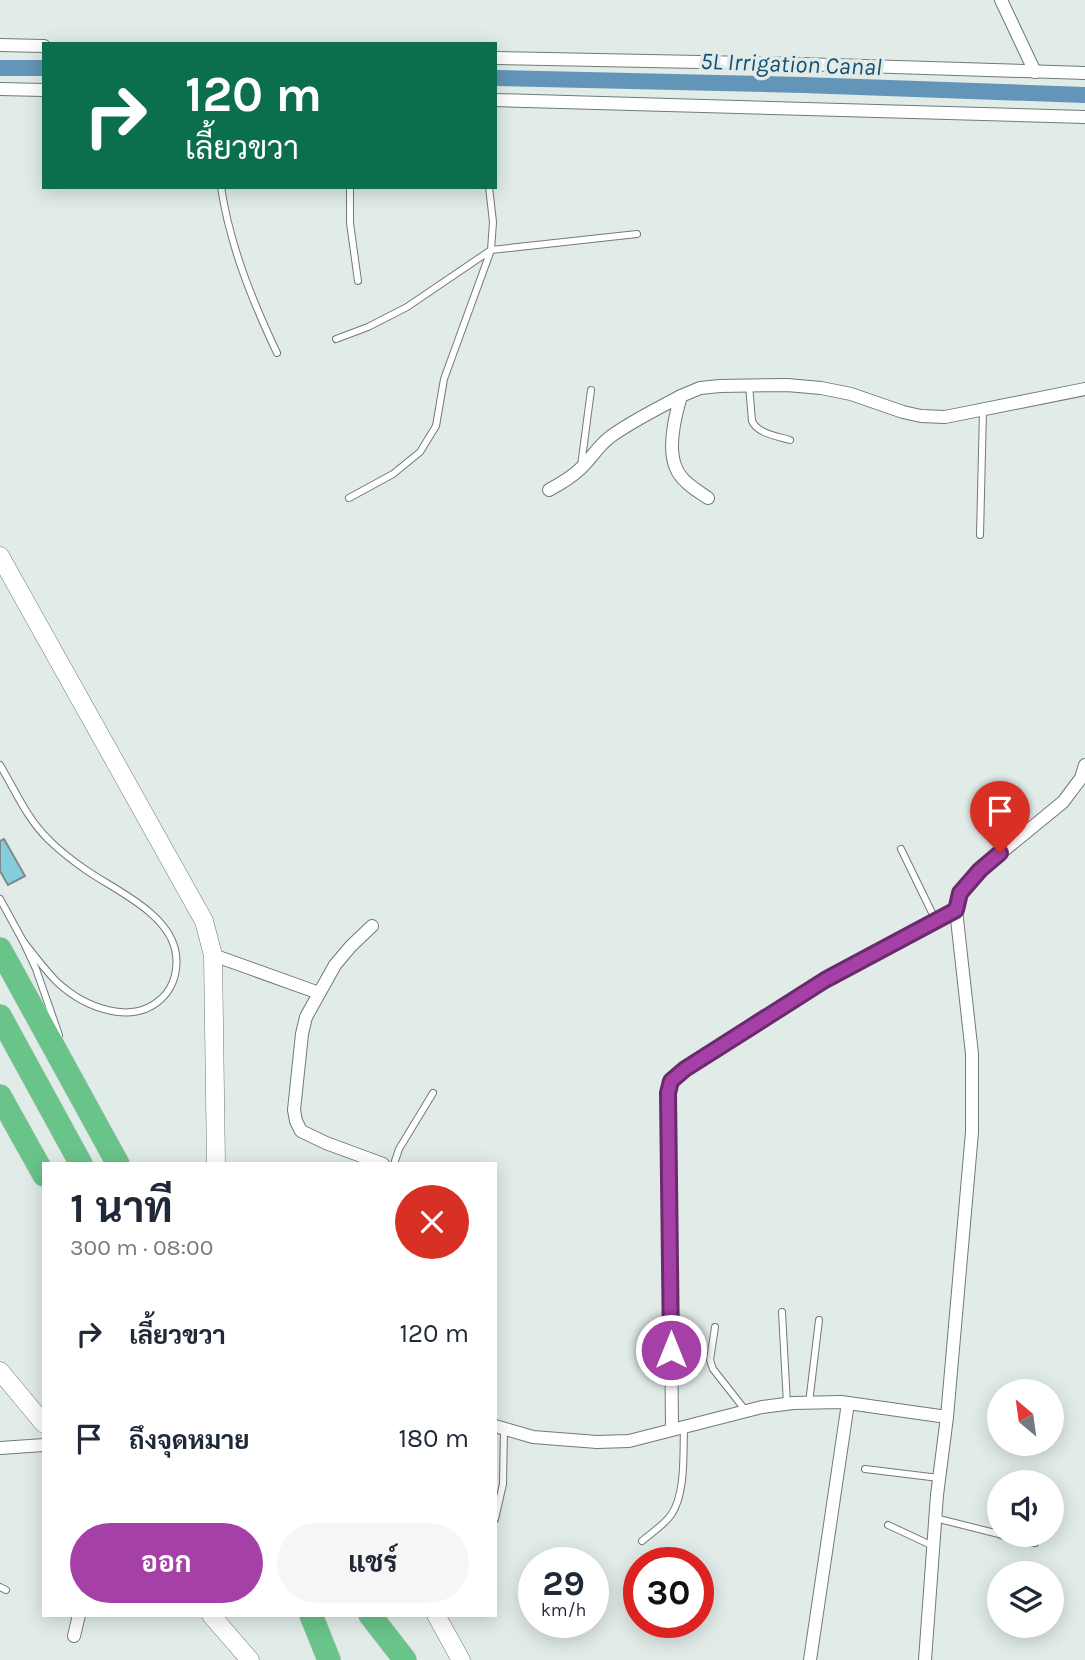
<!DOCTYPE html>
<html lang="th">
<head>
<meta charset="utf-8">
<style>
  :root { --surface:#fff; --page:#f6f6f7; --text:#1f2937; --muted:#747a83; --accent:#a541a6 }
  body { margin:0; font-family:Karla,Sarabun,sans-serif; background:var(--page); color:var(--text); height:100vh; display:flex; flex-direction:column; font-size:26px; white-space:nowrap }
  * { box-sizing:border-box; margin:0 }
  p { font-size:23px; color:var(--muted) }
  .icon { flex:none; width:38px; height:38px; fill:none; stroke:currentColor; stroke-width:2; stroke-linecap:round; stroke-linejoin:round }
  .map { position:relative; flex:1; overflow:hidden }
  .side { position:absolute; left:42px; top:1162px; width:455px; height:455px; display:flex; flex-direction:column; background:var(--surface); border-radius:0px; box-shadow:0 4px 18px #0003 }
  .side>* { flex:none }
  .guide { position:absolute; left:42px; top:42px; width:455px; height:147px; border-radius:0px; box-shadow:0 4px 18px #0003; background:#0b6e4f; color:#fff; overflow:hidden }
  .needle { width:46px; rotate:331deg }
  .controls { position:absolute; left:987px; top:1379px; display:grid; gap:14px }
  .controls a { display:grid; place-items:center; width:77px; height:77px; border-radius:50%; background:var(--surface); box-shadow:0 4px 18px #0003; font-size:35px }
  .speed { position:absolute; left:518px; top:1547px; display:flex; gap:14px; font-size:35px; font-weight:700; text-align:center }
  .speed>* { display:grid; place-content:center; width:91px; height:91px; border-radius:50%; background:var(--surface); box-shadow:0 4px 18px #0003; line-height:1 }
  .speed small { font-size:18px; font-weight:400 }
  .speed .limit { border:10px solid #d22; background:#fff; color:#111 }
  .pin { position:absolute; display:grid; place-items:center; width:60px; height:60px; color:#fff; margin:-72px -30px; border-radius:50% 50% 50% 0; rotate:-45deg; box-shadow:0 0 7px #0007 }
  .pin .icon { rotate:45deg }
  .me { position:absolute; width:77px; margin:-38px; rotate:0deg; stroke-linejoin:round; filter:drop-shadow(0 0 5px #0008) }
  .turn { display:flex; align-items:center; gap:24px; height:147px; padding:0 28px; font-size:32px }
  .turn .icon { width:91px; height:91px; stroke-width:2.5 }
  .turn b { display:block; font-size:49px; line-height:60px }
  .round { display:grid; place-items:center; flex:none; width:74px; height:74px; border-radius:37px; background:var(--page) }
  .head { display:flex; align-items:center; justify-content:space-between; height:119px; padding:0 28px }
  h1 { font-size:42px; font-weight:700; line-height:52px }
  .cta { display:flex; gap:14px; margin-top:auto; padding:14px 28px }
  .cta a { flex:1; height:80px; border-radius:42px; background:var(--accent); color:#fff; font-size:28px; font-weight:700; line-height:80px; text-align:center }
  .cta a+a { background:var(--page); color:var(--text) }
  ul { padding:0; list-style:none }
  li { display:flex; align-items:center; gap:21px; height:105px; padding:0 28px }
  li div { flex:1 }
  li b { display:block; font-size:26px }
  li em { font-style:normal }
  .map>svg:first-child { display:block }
</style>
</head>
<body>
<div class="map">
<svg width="1085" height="1660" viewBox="0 0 1085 1660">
  <rect width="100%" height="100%" fill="#e1ece9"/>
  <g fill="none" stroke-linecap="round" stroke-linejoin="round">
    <g stroke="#6395b8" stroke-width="16">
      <path d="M 0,68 L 44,68"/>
      <path d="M 495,78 L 803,85 L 1085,95"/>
    </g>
  </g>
  <path fill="#84cedc" stroke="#7f898b" stroke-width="2" d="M 4,839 L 25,876 L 8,885 L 0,871 L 0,841 Z"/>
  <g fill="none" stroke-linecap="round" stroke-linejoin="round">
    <g stroke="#707a78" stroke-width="8">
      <g id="lane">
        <path d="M 221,187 C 230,246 252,300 277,353"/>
        <path d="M 350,187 L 350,223 L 358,281"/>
        <path d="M 336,339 L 368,327 L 407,307 L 491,250 L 637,234"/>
        <path d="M 749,385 L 752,421 C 758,434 777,436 790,440"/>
        <path d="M 581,466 L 591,390"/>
        <path d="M 349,498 L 393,474 L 420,452 L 436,426 L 444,379 L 491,250 L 493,222 L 489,187"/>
        <path d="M 980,535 L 983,410"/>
        <path d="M 0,765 C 15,790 27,819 49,840 C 60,851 73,861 86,870 C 115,890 166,912 175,949 C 179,966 175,986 162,998 C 132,1027 84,1007 57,982 C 45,970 34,955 23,941"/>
        <path d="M 901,849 L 936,921"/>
        <path d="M 0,899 L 23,941 L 36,969 L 59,1035"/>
        <path d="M 394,1164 L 399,1149 L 433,1093"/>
        <path d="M 782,1312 L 787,1404"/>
        <path d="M 715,1327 L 710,1360 L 713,1369 L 746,1411"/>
        <path d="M 809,1403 L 819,1320"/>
        <path d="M 865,1469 L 939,1478"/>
        <path d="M 935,1518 L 999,1534"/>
        <path d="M 495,1519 L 503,1484 L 504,1429"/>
        <path d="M 888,1525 L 933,1546"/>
        <path d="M 1001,1535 L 1035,1543"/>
        <path d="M 642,1541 C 651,1533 664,1525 671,1515 C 686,1494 683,1452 684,1427"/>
        <path d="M 0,1587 L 6,1590"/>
      </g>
    </g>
    <g stroke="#707a78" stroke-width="14">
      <g id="street">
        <path d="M 1001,0 L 1035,72"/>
        <path d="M 0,45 L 44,46"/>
        <path d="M 495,58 L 801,64 L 1085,73"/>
        <path d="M 0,89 L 44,90"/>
        <path d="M 495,100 L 1085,117"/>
        <path d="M 549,490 C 560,484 571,478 580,469 C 591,459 598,446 610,437 C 632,421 657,409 681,396"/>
        <path d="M 708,498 C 696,490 681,481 676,468 C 667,448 675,416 681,396 L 700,388 L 720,386 L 787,385 L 821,388 L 851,394 L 903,412 L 921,416 L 945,417 L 1085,389"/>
        <path d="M 372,926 L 351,946 L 335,965 L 306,1017 L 302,1034 L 294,1110 L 296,1121 L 301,1131 L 326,1143 L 383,1164"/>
        <path d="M 213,955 L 319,993"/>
        <path d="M 495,1426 L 533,1437 L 597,1442 L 629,1441 L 762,1407 L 793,1403 L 841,1402 L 947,1417"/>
        <path d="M 672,1429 L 669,1093 L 671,1081 L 685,1069 L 825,980 L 956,910"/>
        <path d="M 0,1448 L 44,1445"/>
        <path d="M 74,1636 L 79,1615"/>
        <path d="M 810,1660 L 848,1403"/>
        <path d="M 925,1660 L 937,1495 L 947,1417 L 972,1132 L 972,1054 L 956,910 L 960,893 L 980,870 L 1063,802 L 1081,778 L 1085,765"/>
      </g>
    </g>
    <g stroke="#707a78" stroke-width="19">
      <g id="secondary">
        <path d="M 0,556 L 204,921 L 213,955 L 216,1164"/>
        <path d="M 0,1371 L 44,1424"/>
        <path d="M 211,1615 L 250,1660"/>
        <path d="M 436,1615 L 461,1660"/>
      </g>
    </g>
    <g stroke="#c5c6c6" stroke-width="24">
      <g id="highway">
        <path d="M 0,949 L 118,1164"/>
        <path d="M 0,1016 L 81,1164"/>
        <path d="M 0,1096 L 44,1175"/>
        <path d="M 311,1615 L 329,1660"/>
        <path d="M 370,1615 L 405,1660"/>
      </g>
    </g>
    <use href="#lane" stroke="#fff" stroke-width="6"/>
    <use href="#street" stroke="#fff" stroke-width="12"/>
    <use href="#secondary" stroke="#fff" stroke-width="18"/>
    <use href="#highway" stroke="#69c489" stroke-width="23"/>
  </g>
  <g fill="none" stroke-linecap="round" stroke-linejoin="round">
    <g stroke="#6b2a6c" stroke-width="18">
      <path id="route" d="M 671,1350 L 668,1093 L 671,1081 L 685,1069 L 825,980 L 956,910 L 960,893 L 980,870 L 1000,853"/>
    </g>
    <use href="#route" stroke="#a541a6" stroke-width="12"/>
  </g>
  <g text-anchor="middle" stroke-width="7" stroke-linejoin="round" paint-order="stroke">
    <g font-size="24" font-style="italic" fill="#145074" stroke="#e1ece9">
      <text transform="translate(791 64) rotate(2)" y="8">5L Irrigation Canal</text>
    </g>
  </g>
</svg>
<div class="controls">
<a><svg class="needle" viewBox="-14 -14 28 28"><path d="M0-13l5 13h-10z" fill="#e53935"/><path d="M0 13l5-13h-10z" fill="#747a83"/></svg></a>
<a><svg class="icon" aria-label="sound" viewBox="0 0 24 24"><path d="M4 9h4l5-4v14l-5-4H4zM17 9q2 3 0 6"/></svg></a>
<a><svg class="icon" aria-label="layers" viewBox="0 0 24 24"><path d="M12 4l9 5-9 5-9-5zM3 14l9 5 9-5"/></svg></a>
</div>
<div class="speed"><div>29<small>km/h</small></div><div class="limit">30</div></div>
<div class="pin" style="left:1000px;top:853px;background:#d93025"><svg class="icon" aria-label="arrive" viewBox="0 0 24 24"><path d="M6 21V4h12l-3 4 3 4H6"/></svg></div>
<svg class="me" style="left:671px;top:1350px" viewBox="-20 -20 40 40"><circle r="17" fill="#a541a6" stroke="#fff" stroke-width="3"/><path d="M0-11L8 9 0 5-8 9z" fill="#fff"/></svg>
<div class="guide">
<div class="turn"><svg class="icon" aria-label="right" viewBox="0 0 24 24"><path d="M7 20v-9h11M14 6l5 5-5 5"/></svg><div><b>120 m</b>เลี้ยวขวา</div></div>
</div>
<section class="side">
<div class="head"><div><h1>1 นาที</h1><p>300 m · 08:00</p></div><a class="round" style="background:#d93025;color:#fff"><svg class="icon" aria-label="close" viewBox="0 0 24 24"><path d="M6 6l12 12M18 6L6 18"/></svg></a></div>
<ul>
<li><svg class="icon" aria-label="right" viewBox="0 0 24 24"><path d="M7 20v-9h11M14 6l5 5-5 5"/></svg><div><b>เลี้ยวขวา</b></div><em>120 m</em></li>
<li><svg class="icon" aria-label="arrive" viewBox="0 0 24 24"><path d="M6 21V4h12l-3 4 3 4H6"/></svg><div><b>ถึงจุดหมาย</b></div><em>180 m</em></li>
</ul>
<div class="cta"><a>ออก</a><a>แชร์</a></div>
</section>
</div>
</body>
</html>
